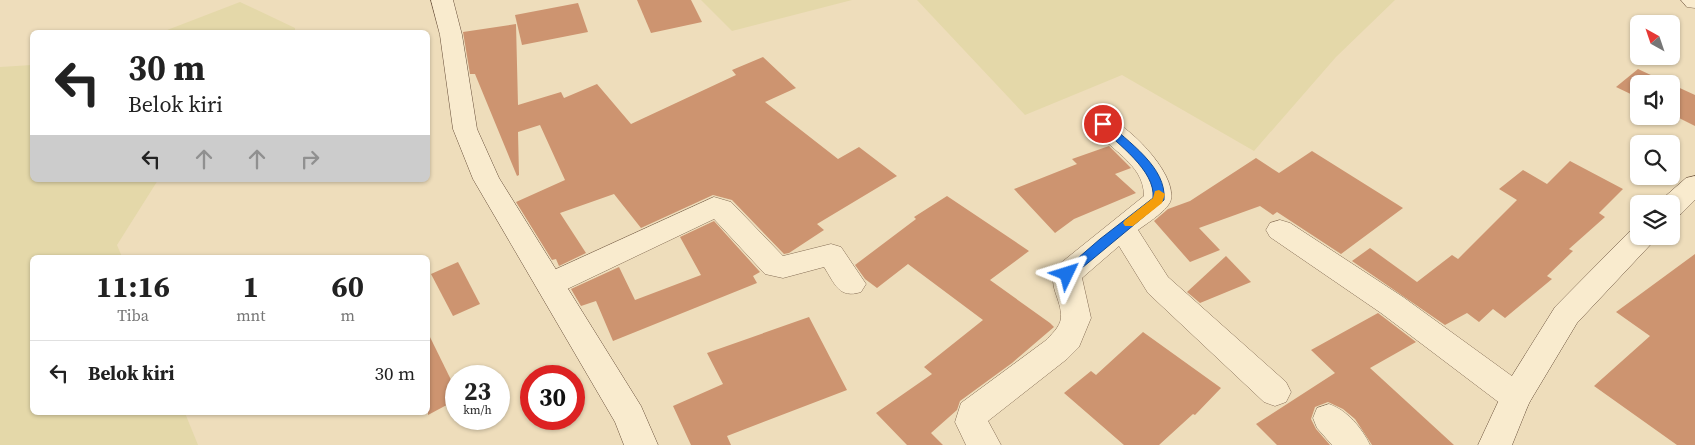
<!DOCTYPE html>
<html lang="id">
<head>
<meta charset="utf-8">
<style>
  :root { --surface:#fff; --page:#f6f6f6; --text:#222; --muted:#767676; --line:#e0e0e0 }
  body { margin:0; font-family:"Source Serif 4",serif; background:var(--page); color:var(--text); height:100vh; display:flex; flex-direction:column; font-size:19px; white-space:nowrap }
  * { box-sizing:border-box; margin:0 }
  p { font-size:16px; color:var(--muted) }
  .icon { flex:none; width:28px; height:28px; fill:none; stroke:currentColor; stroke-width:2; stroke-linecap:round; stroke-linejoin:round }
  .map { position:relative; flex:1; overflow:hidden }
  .drawer { position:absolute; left:30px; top:255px; width:400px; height:160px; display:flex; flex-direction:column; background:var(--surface); border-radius:8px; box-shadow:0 1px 4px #0004 }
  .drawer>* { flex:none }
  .hud { position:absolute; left:30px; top:30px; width:400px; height:152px; border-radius:8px; box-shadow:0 1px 4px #0004; background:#fff; color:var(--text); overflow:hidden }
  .needle { width:32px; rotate:320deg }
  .fabs { position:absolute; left:1630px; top:15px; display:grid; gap:10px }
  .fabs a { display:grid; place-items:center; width:50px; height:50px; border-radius:8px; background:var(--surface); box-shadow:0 1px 4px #0004; font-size:25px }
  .speed { position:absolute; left:445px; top:365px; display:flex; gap:10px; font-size:25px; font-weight:700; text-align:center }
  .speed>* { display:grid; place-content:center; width:65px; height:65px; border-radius:50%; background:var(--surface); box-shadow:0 1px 4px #0004; line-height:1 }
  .speed small { font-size:12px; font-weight:400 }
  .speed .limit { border:8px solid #d22; background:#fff; color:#111 }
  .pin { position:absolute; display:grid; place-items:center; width:42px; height:42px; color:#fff; margin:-21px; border:2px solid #fff; border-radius:50%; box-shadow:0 1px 5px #0007 }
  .me { position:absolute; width:55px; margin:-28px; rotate:49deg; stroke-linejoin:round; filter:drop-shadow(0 0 4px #0008) }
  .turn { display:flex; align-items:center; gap:18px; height:105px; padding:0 15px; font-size:22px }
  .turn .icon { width:65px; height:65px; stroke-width:2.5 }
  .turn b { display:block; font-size:35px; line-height:42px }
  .lanes { display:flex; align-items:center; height:48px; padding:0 15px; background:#0003; justify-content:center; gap:25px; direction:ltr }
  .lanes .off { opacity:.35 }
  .eta { display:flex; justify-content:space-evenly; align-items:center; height:85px; text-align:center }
  .eta b { font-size:30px; font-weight:700; line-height:35px }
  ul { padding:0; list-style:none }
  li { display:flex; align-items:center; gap:15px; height:65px; padding:0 15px; border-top:1px solid var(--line) }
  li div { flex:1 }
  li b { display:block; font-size:19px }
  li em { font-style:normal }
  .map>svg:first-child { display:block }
</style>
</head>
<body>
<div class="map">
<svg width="1695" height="445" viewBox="0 0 1695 445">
  <rect width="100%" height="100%" fill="#edb"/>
  <g fill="#e4d8a9">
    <path d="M 701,0 L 852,0 L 732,31 Z"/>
    <path d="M 917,0 L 1395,0 L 1336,57 L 1254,151 L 1122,75 L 1025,115 Z"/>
    <path d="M 240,2 L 295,28 L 295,32 L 162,32 Z"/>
    <path d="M 32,65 L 32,180 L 158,180 L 117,245 L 122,257 L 32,258 L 32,412 L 185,413 L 198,445 L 0,445 L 0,67 Z"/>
  </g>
  <g fill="#cd9470">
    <path d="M 637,0 L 691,0 L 702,22 L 651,33 Z"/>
    <path d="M 578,3 L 588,32 L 522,45 L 515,15 Z"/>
    <path d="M 516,24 L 518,105 L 561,92 L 564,98 L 597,84 L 631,124 L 736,75 L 732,70 L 763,57 L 796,88 L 765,102 L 838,159 L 859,147 L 897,176 L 817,224 L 824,230 L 789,253 L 784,254 L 732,200 L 713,195 L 641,228 L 614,194 L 560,213 L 586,253 L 559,266 L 556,259 L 552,260 L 516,202 L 565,180 L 540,125 L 518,132 L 519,175 L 517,176 L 475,74 L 470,74 L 463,32 Z"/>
    <path d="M 1638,69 L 1670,84 L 1639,84 L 1639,98 L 1616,87 Z"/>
    <path d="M 1671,84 L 1695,95 L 1695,126 L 1671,114 Z"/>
    <path d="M 1109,146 L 1131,168 L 1115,174 L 1136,193 L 1074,219 L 1055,233 L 1014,189 L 1077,164 L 1072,159 Z"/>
    <path d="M 1312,151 L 1403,208 L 1341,254 L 1277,212 L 1273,215 L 1260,206 L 1199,228 L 1220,250 L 1190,262 L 1154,221 L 1168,209 L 1190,201 L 1256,158 L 1279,173 Z"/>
    <path d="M 1570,161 L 1623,189 L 1599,213 L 1605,217 L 1569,249 L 1573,251 L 1547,276 L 1552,279 L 1505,318 L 1493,309 L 1479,322 L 1467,313 L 1445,325 L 1352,261 L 1370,248 L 1417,282 L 1452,255 L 1458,259 L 1517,200 L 1499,189 L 1523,170 L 1547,184 Z"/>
    <path d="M 947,196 L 1029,251 L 990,280 L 1050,323 L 1054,327 L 1012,363 L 960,401 L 957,410 L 931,433 L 943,445 L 907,445 L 876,413 L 932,374 L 924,367 L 983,320 L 908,264 L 877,288 L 865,279 L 855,265 L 916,219 L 914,217 Z"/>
    <path d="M 714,221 L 760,272 L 753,276 L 757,283 L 613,341 L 596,301 L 581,306 L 571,289 L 619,267 L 635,300 L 701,275 L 680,237 Z"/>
    <path d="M 1695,254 L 1695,445 L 1677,445 L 1594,386 L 1650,336 L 1616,312 Z"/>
    <path d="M 1226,256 L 1251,282 L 1200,303 L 1187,292 Z"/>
    <path d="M 458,262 L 480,304 L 453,316 L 431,274 Z"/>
    <path d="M 1378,313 L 1416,342 L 1370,368 L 1454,445 L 1372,445 L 1355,419 L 1343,409 L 1328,402 L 1315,407 L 1311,419 L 1316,429 L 1330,445 L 1277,445 L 1256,424 L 1335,373 L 1311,350 Z"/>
    <path d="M 809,317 L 847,390 L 727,436 L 731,445 L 691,445 L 673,406 L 723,384 L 707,353 Z"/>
    <path d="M 1143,332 L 1221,388 L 1195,415 L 1193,414 L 1159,445 L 1124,445 L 1064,393 L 1091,371 L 1096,375 Z"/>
    <path d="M 428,333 L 456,390 L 456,400 L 428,415 Z"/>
  </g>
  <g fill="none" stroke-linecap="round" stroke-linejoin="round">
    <g stroke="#856d55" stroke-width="1">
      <g id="street">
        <path d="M 1681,0 L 1695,0 L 1695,8 L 1687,7 Z"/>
        <path d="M 1103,116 C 1126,122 1176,172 1171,199 C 1170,209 1146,224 1138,230 L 1168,277 L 1286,382 L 1291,392 L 1286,402 L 1275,406 L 1264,402 L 1148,293 L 1119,246 L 1082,278 L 1091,318 L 1079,347 L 1067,359 L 988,421 L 1001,445 L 966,445 L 955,422 L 961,403 L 1045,341 C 1051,335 1060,327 1061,318 C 1062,298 1046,286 1057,266 L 1144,196 C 1144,162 1107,150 1091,124 L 1094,118 Z"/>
        <path d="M 714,197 L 731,202 L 783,256 L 831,244 L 841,247 L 866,284 L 861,292 C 839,299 835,284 824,267 L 783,278 L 765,274 L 714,219 L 561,292 L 551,295 L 541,292 L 536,284 L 541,276 Z"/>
        <path d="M 1280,220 L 1290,223 L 1403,297 L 1527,387 L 1532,397 L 1527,407 L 1516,411 L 1505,407 L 1381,313 L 1270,237 L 1266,230 L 1270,223 Z"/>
        <path d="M 1329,404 C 1347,410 1362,428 1370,445 L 1332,445 L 1317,428 L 1313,418 L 1317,408 Z"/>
      </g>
    </g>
    <g stroke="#674e39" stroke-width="1">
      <g id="secondary">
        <path d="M 431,0 L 453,0 L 462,35 L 477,129 L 499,178 L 641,406 L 658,445 L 624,445 L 615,422 L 473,179 L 453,129 L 440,35 Z"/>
        <path d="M 1695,176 L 1695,200 L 1681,214 L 1671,217 L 1671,204 L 1659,204 L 1661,200 L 1686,178 Z"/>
        <path d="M 1639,227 L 1639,236 L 1656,236 L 1652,243 L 1577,323 L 1529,403 L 1512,445 L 1478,445 L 1505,387 L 1555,307 L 1632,229 Z"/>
      </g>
    </g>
    <use href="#street" fill="#f9ebce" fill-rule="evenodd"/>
    <use href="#secondary" fill="#f9ebce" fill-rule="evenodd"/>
  </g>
  <path fill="#1a73e8" stroke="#114b97" d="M 1103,120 L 1106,121 C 1128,142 1167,167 1164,200 L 1071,277 L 1063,277 L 1061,274 L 1063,271 L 1100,239 L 1153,198 C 1156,171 1117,143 1099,126 L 1098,124 Z"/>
  <path fill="#f59e0b" d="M 1159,190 L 1165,194 L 1162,203 L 1133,226 L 1125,226 L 1123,223 L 1125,220 L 1153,198 L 1155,191 Z"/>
</svg>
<div class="fabs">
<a><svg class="needle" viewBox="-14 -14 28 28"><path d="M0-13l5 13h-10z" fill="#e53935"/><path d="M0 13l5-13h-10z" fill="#767676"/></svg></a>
<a><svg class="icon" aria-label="sound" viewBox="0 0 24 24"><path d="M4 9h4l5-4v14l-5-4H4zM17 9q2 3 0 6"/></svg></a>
<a><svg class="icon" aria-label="search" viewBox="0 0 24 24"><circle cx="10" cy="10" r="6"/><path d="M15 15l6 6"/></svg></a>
<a><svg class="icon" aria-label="layers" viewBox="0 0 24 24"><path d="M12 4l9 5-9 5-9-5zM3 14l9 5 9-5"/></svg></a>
</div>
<div class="speed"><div>23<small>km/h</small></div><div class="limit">30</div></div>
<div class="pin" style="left:1103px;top:124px;background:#d93025"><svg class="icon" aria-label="arrive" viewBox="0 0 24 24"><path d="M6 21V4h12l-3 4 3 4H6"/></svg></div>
<svg class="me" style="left:1067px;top:274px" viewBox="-20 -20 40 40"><path d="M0-17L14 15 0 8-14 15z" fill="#1a73e8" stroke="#fff" stroke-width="4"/></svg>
<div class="hud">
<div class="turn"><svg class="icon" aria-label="left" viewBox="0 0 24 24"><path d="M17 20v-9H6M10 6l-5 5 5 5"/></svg><div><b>30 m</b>Belok kiri</div></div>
<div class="lanes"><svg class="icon" aria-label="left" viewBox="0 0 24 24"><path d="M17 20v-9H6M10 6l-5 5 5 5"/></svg><svg class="icon off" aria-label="ahead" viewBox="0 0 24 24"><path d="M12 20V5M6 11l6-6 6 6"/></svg><svg class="icon off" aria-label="ahead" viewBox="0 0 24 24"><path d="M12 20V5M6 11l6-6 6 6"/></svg><svg class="icon off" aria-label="right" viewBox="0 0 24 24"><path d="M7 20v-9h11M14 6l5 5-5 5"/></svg></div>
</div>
<section class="drawer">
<div class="eta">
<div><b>11:16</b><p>Tiba</p></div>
<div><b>1</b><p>mnt</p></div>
<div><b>60</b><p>m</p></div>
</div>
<ul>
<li><svg class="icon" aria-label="left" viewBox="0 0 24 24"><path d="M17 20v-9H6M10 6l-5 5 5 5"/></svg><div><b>Belok kiri</b></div><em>30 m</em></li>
</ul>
</section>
</div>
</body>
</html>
